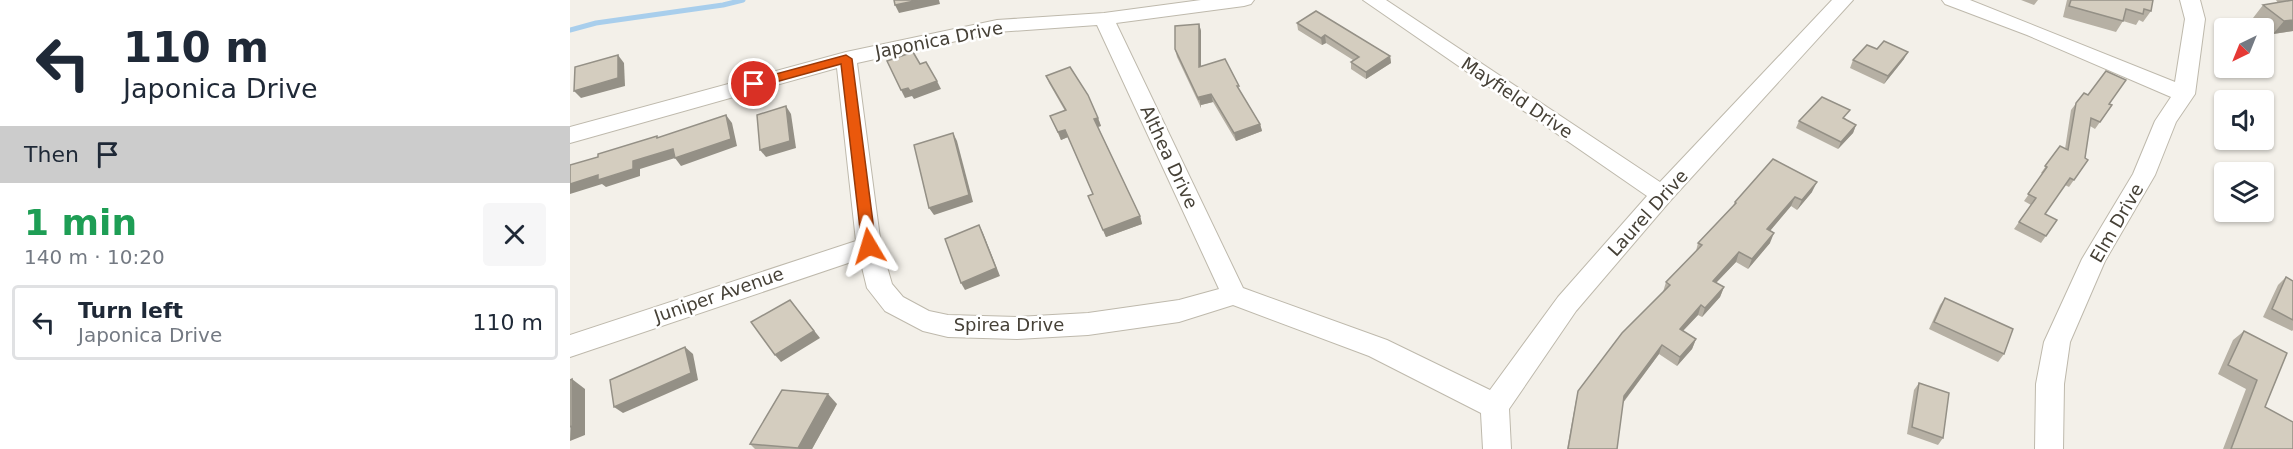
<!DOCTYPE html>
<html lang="en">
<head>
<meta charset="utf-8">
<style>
  :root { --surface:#fff; --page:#f6f6f7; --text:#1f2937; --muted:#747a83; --line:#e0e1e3 }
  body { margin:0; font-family:"DejaVu Sans",sans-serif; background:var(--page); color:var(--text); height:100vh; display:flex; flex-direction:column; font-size:22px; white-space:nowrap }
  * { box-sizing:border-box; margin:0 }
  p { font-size:20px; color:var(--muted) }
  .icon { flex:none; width:33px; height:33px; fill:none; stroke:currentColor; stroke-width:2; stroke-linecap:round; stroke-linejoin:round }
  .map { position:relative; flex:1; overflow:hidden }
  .details { display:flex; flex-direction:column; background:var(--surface); width:570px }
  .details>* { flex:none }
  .guide { background:#fff; color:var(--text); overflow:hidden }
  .needle { width:39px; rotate:223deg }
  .buttons { position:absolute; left:1644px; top:18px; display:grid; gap:12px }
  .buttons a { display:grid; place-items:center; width:60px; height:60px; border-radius:6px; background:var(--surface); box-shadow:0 2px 4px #0004; font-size:30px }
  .pin { position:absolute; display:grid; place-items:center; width:51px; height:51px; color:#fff; margin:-26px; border:3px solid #fff; border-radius:50%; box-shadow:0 2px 6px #0007 }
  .me { position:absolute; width:66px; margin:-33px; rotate:353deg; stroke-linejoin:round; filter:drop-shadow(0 0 4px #0008) }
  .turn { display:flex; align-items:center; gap:21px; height:126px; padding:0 24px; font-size:27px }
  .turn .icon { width:78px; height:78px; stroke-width:2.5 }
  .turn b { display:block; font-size:42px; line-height:51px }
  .then { display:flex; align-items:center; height:57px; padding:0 24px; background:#0003; gap:12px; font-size:22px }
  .round { display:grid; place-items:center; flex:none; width:63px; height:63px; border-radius:6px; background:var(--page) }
  .head { display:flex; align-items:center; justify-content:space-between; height:102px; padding:0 24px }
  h1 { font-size:36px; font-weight:700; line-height:45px; color:#1e9e55 }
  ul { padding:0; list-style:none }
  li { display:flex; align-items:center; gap:18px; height:75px; margin:0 12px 9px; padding:0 12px; border:3px solid var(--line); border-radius:6px }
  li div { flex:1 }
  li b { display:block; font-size:22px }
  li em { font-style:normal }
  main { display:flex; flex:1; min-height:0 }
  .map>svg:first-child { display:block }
</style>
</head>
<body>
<main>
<section class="details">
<div class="guide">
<div class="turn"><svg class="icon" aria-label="left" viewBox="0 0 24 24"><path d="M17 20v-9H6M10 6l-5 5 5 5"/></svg><div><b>110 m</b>Japonica Drive</div></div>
<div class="then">Then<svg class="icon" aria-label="arrive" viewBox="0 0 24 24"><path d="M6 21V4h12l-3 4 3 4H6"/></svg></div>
</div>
<div class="head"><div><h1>1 min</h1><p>140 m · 10:20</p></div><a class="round"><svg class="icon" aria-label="close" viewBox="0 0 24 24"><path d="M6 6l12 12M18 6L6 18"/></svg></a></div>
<ul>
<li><svg class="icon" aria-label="left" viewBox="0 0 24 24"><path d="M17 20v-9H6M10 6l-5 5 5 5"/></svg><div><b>Turn left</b><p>Japonica Drive</p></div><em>110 m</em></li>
</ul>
</section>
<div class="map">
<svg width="1723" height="449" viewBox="0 0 1723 449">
  <rect width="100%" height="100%" fill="#f3f0e9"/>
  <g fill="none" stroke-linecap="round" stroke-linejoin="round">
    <path stroke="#a8ceec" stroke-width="5" d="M 0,30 L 26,23 L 153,5 L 173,0"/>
    <g stroke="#beb9ac" stroke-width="2">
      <g id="minor">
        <path d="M 631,0 L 684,0 L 681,4 L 674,6 L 546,23 L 673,288 L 817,340 L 920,390 L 988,297 L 1077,196 L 793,0 L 816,0 L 1090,182 L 1262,0 L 1283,0 L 1100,201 L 1006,311 L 939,409 L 941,449 L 913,449 L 911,413 L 799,356 L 663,305 L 609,322 L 518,335 L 447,339 L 378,337 L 353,331 L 315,311 L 297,288 L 290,259 L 0,357 L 0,335 L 286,241 L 267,68 L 0,143 L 0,127 L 276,52 L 427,20 L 534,13 ZM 527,25 L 649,289 L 609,300 L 518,313 L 447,317 L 378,315 L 359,311 L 333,297 L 322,284 L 311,246 L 287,63 L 427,32 Z"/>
        <path d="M 1372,0 L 1400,0 L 1605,82 L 1615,19 L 1610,0 L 1630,0 L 1635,19 L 1625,94 L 1606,122 L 1585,175 L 1535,261 L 1500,342 L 1494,384 L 1493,449 L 1465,449 L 1466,384 L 1474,342 L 1512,259 L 1563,174 L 1585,121 L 1601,97 L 1457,35 L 1375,4 Z"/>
      </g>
    </g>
    <use href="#minor" fill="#fff" fill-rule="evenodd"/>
  </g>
  <g fill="#b6b0a4">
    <path d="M 1451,0 L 1468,0 L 1464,5 Z"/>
    <path d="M 1497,0 L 1583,0 L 1581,11 L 1573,22 L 1569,20 L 1566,25 L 1553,21 L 1546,32 L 1493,17 Z"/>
    <path d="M 1706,0 L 1723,0 L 1723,31 L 1703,34 L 1683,18 L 1693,5 L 1708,3 Z"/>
    <path d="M 727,23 L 820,56 L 821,63 L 796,79 L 781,69 L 781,62 L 783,60 L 756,43 L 752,45 L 728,30 Z"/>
    <path d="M 629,24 L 631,31 L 631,66 L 671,93 L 690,124 L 692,131 L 666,141 L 643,102 L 631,105 L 631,108 L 607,57 L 605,49 Z"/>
    <path d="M 1334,59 L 1314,84 L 1280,68 L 1283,60 Z"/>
    <path d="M 476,76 L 528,118 L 531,126 L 528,127 L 570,216 L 572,224 L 536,237 L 518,196 L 523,194 L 498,137 L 491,140 L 480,116 L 495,111 L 479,83 Z"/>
    <path d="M 1514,93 L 1542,105 L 1525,129 L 1520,126 L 1515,158 L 1518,160 L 1499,187 L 1495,185 L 1475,214 L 1487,220 L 1471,243 L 1444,229 L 1461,205 L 1454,201 L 1473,174 L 1471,173 L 1490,146 L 1495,149 L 1501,110 Z"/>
    <path d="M 1276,118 L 1275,119 L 1286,125 L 1283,133 L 1268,149 L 1226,128 L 1229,121 Z"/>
    <path d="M 1242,192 L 1227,210 L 1221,206 L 1200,231 L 1200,243 L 1178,269 L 1166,262 L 1146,283 L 1154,287 L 1150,297 L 1132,317 L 1128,315 L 1113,331 L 1126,339 L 1122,349 L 1107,366 L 1089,354 L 1053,403 L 1047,449 L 997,449 L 1006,400 L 1093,292 L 1096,282 L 1126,251 L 1128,243 L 1163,206 L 1165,202 Z"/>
    <path d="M 1716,277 L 1723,281 L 1723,330 L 1722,331 L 1693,317 L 1708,285 Z"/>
    <path d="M 1375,298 L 1434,354 L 1428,362 L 1359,329 L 1370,305 Z"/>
    <path d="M 1674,331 L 1695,407 L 1723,449 L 1653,449 L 1676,389 L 1648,374 L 1663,340 Z"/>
    <path d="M 1349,383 L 1373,438 L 1368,445 L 1337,434 L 1344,390 Z"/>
    <path d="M 267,404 L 242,449 L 185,449 L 180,444 Z"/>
  </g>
  <g fill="#949086">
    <path d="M 349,0 L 369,0 L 370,4 L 329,13 L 325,5 Z"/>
    <path d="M 1723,20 L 1723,31 L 1703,34 L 1714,21 Z"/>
    <path d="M 629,24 L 631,31 L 631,74 L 629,67 Z"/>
    <path d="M 755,35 L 756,43 L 752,45 L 751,38 Z"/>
    <path d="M 1338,52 L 1334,59 L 1314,84 L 1318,76 Z"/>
    <path d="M 48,55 L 54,63 L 55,86 L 11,98 L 4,91 Z"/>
    <path d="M 820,56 L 821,63 L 796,79 L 796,72 Z"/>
    <path d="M 367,81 L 371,89 L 344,99 L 342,96 L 335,98 L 331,90 Z"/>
    <path d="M 641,94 L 643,102 L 631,105 L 631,108 L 629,97 Z"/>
    <path d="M 216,106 L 221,114 L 226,148 L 196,157 L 190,150 Z"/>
    <path d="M 156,115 L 162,123 L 167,146 L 111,166 L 105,158 L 70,169 L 70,176 L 36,187 L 32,184 L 0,194 L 0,184 L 63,161 L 103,149 Z"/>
    <path d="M 528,118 L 531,126 L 527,127 L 524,119 Z"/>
    <path d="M 690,124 L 692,131 L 666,141 L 664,133 Z"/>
    <path d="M 1286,125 L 1283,133 L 1268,149 L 1271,142 Z"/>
    <path d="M 495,130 L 498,137 L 491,140 L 488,132 Z"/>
    <path d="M 383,133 L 387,141 L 403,202 L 364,215 L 359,208 Z"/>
    <path d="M 1247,182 L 1242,192 L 1227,210 L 1232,200 Z"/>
    <path d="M 1225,197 L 1221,206 L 1193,239 L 1197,229 Z"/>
    <path d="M 570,216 L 572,224 L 536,237 L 533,230 Z"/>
    <path d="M 409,225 L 413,233 L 430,276 L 395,290 L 391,283 Z"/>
    <path d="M 1204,233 L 1200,243 L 1178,269 L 1182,259 Z"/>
    <path d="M 1169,252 L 1166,262 L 1139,290 L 1143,281 Z"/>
    <path d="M 1154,287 L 1150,297 L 1132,317 L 1135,308 Z"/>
    <path d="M 220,300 L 250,338 L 211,362 L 205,355 Z"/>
    <path d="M 1131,305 L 1128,315 L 1106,338 L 1110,329 Z"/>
    <path d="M 1126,339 L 1122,349 L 1107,366 L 1110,357 Z"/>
    <path d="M 1092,345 L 1089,354 L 1051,405 L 1054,396 Z"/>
    <path d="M 115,347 L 123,354 L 128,380 L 53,413 L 44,407 Z"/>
    <path d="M 2,379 L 15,389 L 15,435 L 0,441 Z"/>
    <path d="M 258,394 L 267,404 L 242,449 L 229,449 L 228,448 Z"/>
  </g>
  <g fill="#d4cdbf" stroke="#949086" stroke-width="1.5">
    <path d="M 324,0 L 349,0 L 325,5 Z"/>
    <path d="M 1501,0 L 1583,0 L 1581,11 L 1574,9 L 1573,14 L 1556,9 L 1553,21 L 1499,6 Z"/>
    <path d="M 1723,0 L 1723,20 L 1714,21 L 1693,5 Z"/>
    <path d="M 746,11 L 820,56 L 796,72 L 781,62 L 789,57 L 755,35 L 751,38 L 727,23 Z"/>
    <path d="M 629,24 L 629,67 L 655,59 L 669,86 L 667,86 L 690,124 L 664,133 L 641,94 L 629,97 L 629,100 L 605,49 L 605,26 Z"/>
    <path d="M 1314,41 L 1338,52 L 1318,76 L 1283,60 L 1297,45 L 1307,49 Z"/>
    <path d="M 343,52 L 350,64 L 356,62 L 367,81 L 340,91 L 338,88 L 331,90 L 317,61 Z"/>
    <path d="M 48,55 L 48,78 L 4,91 L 5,67 Z"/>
    <path d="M 500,67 L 518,95 L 528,118 L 524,119 L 570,216 L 533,230 L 518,196 L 523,194 L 495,130 L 488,132 L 480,116 L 496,110 L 476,76 Z"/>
    <path d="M 1536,71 L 1556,80 L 1539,104 L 1542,105 L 1530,122 L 1521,118 L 1515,158 L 1518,160 L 1504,180 L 1500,178 L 1475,214 L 1487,220 L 1476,236 L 1449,222 L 1466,198 L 1458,194 L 1477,167 L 1475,166 L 1490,146 L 1498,150 L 1506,103 L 1514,93 L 1518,95 Z"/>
    <path d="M 1252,97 L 1280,110 L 1273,118 L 1286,125 L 1271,142 L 1229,121 Z"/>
    <path d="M 216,106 L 220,141 L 190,150 L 187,115 Z"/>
    <path d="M 156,115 L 161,139 L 105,158 L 103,149 L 63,161 L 63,169 L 28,180 L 28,175 L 0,184 L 0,165 L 28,157 L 28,154 L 87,136 L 87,138 Z"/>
    <path d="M 383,133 L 399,195 L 359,208 L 344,145 Z"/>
    <path d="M 1203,159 L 1247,182 L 1232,200 L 1225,197 L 1197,229 L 1204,233 L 1182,259 L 1169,252 L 1143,281 L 1154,287 L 1135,308 L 1131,305 L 1110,329 L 1126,339 L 1110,357 L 1092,345 L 1054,396 L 1047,449 L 998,449 L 1008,391 L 1052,333 L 1100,285 L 1096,282 L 1132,245 L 1128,243 L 1166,203 L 1165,202 Z"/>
    <path d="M 409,225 L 426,268 L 391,283 L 375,239 Z"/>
    <path d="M 1716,277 L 1723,281 L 1723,320 L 1702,309 Z"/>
    <path d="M 1375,298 L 1443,329 L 1434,354 L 1364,322 Z"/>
    <path d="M 220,300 L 244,331 L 205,355 L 181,322 Z"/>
    <path d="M 1674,331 L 1717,353 L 1695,407 L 1723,422 L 1723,449 L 1661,449 L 1687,380 L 1658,365 Z"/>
    <path d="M 115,347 L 121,373 L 44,407 L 40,380 Z"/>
    <path d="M 2,379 L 2,426 L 0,427 L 0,380 Z"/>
    <path d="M 1349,383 L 1379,393 L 1373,438 L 1342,427 Z"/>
    <path d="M 212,390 L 258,394 L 228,448 L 180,444 Z"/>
  </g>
  <path fill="#ea580c" stroke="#983908" stroke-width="1.5" d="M 276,55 L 282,59 L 306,246 L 299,252 L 292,246 L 271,64 L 184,88 L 178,84 L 180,81 Z"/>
  <g text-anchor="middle" stroke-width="5" stroke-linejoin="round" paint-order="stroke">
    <g font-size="18" fill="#464137" stroke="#fff">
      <text transform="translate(369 40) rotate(-11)" y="6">Japonica Drive</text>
      <text transform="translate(947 98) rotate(34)" y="6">Mayfield Drive</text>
      <text transform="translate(599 157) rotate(65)" y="6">Althea Drive</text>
      <text transform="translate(1078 213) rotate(-48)" y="6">Laurel Drive</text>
      <text transform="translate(1547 223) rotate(-60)" y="6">Elm Drive</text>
      <text transform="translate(149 295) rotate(-19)" y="6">Juniper Avenue</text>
      <text x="439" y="331">Spirea Drive</text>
    </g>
  </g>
</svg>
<div class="buttons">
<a><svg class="needle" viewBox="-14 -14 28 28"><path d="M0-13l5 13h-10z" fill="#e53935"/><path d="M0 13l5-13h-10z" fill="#747a83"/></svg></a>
<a><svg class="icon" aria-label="sound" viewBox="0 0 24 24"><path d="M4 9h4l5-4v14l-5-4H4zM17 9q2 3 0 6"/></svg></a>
<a><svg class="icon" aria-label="layers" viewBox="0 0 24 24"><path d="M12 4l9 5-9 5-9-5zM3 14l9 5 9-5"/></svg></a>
</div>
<div class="pin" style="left:184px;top:84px;background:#d93025"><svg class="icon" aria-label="arrive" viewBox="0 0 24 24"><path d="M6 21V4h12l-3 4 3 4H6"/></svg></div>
<svg class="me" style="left:299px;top:246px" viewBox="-20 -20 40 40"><path d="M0-17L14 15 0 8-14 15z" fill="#ea580c" stroke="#fff" stroke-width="4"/></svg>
</div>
</main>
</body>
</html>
